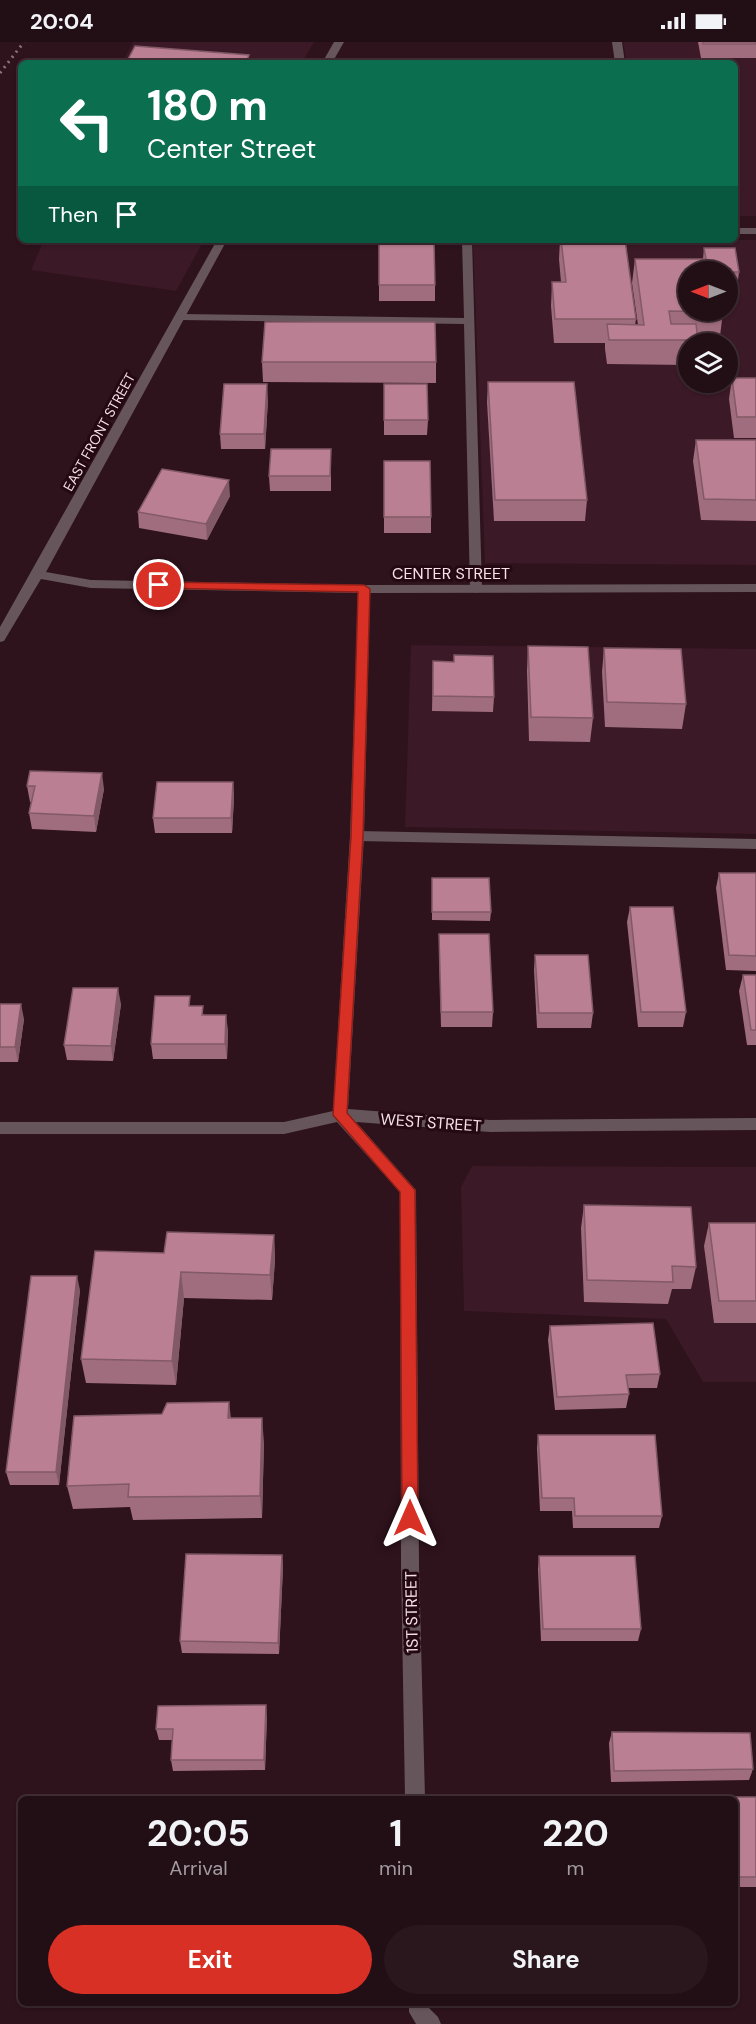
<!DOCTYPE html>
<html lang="en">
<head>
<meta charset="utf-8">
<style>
  :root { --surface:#220e15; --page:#2a171e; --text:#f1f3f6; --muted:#a29ca0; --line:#3f2e34; --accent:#d93025 }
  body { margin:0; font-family:"DM Sans",sans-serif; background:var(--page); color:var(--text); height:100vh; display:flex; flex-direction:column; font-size:22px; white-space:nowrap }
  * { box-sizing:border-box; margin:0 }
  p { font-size:20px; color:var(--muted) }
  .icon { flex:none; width:33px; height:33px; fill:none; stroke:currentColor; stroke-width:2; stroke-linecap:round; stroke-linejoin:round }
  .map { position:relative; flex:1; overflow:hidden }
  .sheet { position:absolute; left:18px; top:1754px; width:720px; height:210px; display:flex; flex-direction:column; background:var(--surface); border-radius:9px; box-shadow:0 2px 4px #0004,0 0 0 2px var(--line) }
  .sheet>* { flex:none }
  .guide { position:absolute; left:18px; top:18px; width:720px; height:183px; border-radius:9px; box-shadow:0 2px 4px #0004,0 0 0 2px var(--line); background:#0b6e4f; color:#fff; overflow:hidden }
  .needle { width:39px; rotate:270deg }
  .tools { position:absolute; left:678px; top:219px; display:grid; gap:12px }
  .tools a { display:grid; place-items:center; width:60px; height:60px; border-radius:50%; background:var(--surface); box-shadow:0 2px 4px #0004,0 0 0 2px var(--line); font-size:30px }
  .pin { position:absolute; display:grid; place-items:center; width:51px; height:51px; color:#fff; margin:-26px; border:3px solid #fff; border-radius:50%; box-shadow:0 2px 6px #0007 }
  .me { position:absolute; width:66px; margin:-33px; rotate:0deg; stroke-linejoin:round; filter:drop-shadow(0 0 4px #0008) }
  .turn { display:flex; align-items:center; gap:21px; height:126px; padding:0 30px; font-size:27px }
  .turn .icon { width:78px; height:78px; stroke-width:2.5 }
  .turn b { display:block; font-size:42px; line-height:51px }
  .then { display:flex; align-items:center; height:57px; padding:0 30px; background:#0003; gap:12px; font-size:22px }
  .eta { display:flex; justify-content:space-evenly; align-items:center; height:102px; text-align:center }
  .eta b { font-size:36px; font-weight:700; line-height:42px }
  .primary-button { display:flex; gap:12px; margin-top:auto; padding:12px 30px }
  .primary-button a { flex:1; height:69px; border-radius:36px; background:var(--accent); color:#fff; font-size:24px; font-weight:700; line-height:69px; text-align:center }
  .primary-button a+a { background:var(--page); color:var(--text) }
  .status { display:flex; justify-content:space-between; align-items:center; height:42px; padding:0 30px; background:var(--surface); direction:ltr }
  .status svg { height:16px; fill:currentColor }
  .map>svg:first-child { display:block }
</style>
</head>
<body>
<div class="status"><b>20:04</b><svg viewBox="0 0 49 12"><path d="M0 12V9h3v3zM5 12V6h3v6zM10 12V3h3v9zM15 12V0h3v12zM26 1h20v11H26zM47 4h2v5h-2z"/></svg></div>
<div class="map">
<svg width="756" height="1982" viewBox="0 0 756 1982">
  <rect width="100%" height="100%" fill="#2e121c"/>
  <g fill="#3b1926" fill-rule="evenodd">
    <path d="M 133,0 L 314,0 L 302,21 L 122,21 Z"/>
    <path d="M 623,0 L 756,0 L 756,174 L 735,174 L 735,21 L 627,21 Z"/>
    <path d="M 44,198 L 204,198 L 176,249 L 31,228 Z"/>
    <path d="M 473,198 L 756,198 L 756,523 L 485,521 ZM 688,230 L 728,230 L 728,268 L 688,268 ZM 688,302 L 728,302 L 728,340 L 688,340 Z"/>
    <path d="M 411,603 L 756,607 L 756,792 L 405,785 Z"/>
    <path d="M 472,1124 L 756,1125 L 756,1340 L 703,1340 L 666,1277 L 464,1269 L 461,1145 Z"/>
  </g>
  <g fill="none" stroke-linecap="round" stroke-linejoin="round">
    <g fill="#66565b" fill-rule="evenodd">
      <path d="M 612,0 L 622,0 L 625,21 L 615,21 Z"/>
      <path d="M 462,198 L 472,198 L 482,547 L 476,551 L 470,547 L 464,282 L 180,278 L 175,275 L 180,272 L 464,276 Z"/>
      <path d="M 357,789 L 756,797 L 756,807 L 357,799 L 350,794 Z"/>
    </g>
    <g fill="#66565b" fill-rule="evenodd">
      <path d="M 334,0 L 344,0 L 332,21 L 322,21 Z"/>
      <rect x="735" y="186" width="21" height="6"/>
      <path d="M 217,198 L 227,198 L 46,530 L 91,538 L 364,543 L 756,542 L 756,550 L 370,551 L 364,794 L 348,1067 L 490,1078 L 756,1076 L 756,1088 L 490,1090 L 356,1080 L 416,1148 L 419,1523 L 425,1756 L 405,1756 L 401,1523 L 400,1150 L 337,1080 L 284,1092 L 0,1092 L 0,1080 L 284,1080 L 333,1069 L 350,794 L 358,551 L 91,546 L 41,537 L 4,599 L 0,600 L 0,585 Z"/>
      <path d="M 409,1960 L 429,1960 L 429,1966 L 438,1975 L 441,1982 L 416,1982 L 409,1970 Z"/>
    </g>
    <path stroke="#8b727b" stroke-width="3" stroke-dasharray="2 4.5" stroke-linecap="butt" d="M 0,31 L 24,0"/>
  </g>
  <g fill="#a06d7e">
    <path d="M 698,0 L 756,0 L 756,16 L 701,16 Z"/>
    <path d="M 560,198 L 625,198 L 636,277 L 635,283 L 638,283 L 632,241 L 635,217 L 703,217 L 704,206 L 739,230 L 736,254 L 728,254 L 728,230 L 688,230 L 723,270 L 720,294 L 698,294 L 698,302 L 688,302 L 688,323 L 607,322 L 605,307 L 605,301 L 554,301 L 551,264 L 552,240 L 561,240 L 559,217 Z"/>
    <path d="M 379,202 L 435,243 L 435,259 L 379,259 Z"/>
    <path d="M 262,320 L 436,320 L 436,341 L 263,340 Z"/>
    <path d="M 732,336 L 756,336 L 756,396 L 734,396 L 729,357 Z"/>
    <path d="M 488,340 L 587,458 L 585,479 L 494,479 L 487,360 Z"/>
    <path d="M 384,342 L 428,378 L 427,393 L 384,393 Z"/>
    <path d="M 268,358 L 265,407 L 221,407 L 220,392 Z"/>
    <path d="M 696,398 L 756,398 L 756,479 L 701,478 L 693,419 Z"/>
    <path d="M 384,419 L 431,475 L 431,491 L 384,491 Z"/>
    <path d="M 331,423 L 331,449 L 270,449 L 269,434 Z"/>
    <path d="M 230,454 L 207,498 L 139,486 L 138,470 Z"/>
    <path d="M 528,604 L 593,676 L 590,700 L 529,699 L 527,629 Z"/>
    <path d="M 604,606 L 686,662 L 682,687 L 605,685 L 602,630 Z"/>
    <path d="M 433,619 L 494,655 L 493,670 L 432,669 Z"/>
    <path d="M 233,740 L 234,756 L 232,791 L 155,791 L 153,776 Z"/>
    <path d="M 27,744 L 104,747 L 96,790 L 32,787 L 29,771 L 31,760 L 30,760 Z"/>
    <path d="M 719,831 L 756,831 L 756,929 L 726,928 L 716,846 Z"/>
    <path d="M 432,836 L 491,870 L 490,879 L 432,878 Z"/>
    <path d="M 630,865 L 686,970 L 683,985 L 638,985 L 627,880 Z"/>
    <path d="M 439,892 L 493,970 L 492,985 L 441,985 L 439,907 Z"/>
    <path d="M 535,913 L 593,971 L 591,986 L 537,986 L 534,928 Z"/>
    <path d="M 743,933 L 756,933 L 756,1003 L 747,1003 L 739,949 Z"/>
    <path d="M 0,962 L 24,977 L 18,1020 L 0,1020 Z"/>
    <path d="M 121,962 L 113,1019 L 67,1018 L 64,1003 Z"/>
    <path d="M 191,964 L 228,988 L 227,1017 L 153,1017 L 151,1002 Z"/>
    <path d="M 584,1163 L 696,1225 L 691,1247 L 672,1247 L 668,1262 L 584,1260 L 581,1186 Z"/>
    <path d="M 709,1181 L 756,1181 L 756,1281 L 714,1281 L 704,1204 Z"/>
    <path d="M 274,1193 L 275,1218 L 272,1258 L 184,1256 L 176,1343 L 86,1341 L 81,1317 L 164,1211 Z"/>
    <path d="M 80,1248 L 59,1443 L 10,1443 L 6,1430 Z"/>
    <path d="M 550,1284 L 660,1332 L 657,1346 L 628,1346 L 629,1352 L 626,1366 L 555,1368 L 548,1298 Z"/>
    <path d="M 162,1372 L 231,1376 L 264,1400 L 262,1476 L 133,1478 L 130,1465 L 73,1467 L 67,1444 Z"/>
    <path d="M 538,1393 L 662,1474 L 659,1486 L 573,1486 L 572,1469 L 540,1469 L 537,1406 Z"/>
    <path d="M 282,1513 L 283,1525 L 279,1612 L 182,1611 L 180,1599 Z"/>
    <path d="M 539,1514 L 641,1587 L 638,1599 L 541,1599 L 538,1527 Z"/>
    <path d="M 267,1674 L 265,1728 L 173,1729 L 171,1718 L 172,1698 L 159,1698 L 156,1687 Z"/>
    <path d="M 612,1690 L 753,1727 L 749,1738 L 611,1740 L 609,1701 Z"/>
    <path d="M 727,1755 L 756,1755 L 756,1845 L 735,1845 L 735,1756 L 726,1756 Z"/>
  </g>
  <g fill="#825966">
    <path d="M 267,342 L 268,358 L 265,407 L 264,392 Z"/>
    <path d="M 229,438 L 230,454 L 207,498 L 206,482 Z"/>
    <path d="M 102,731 L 104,747 L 96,790 L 94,774 Z"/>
    <path d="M 233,740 L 234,756 L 232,791 L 231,776 Z"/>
    <path d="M 118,946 L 121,962 L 113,1019 L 111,1004 Z"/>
    <path d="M 21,962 L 24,977 L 18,1020 L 15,1005 Z"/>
    <path d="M 226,973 L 228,988 L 227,1017 L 225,1002 Z"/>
    <path d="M 274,1193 L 275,1218 L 272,1258 L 270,1233 Z"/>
    <path d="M 181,1230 L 184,1256 L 176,1343 L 172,1319 Z"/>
    <path d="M 77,1234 L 80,1248 L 59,1443 L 56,1430 Z"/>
    <path d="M 229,1360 L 232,1384 L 228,1376 Z"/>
    <path d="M 262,1376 L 264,1400 L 262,1476 L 260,1454 Z"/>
    <path d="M 282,1513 L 283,1525 L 279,1612 L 278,1601 Z"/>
    <path d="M 266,1663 L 267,1674 L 265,1728 L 264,1718 Z"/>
  </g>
  <g fill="#ba7f92" stroke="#825966" stroke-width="1.5">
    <rect x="703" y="0" width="53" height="2"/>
    <path d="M 135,4 L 249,13 L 246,21 L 126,21 Z"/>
    <path d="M 561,198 L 625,198 L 636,277 L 555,277 L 552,240 L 566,240 Z"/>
    <path d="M 379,202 L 434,202 L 435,243 L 379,243 Z"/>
    <path d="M 704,206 L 735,206 L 739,230 L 688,230 L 688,268 L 723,268 L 723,270 L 669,269 L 671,282 L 696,282 L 698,298 L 609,298 L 607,282 L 644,283 L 635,217 L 706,217 Z"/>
    <path d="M 265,280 L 435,280 L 436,320 L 262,320 Z"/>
    <path d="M 732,336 L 756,336 L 756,375 L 737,375 Z"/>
    <path d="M 488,340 L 574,340 L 587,458 L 495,458 Z"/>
    <path d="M 224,342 L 267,342 L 264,392 L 220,392 Z"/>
    <path d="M 384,342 L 427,342 L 428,378 L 384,378 Z"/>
    <path d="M 696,398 L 756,398 L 756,458 L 704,457 Z"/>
    <path d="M 271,407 L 331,407 L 330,434 L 269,434 Z"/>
    <path d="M 384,419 L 430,419 L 431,475 L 384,475 Z"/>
    <path d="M 162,427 L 229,438 L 206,482 L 138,470 Z"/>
    <path d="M 528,604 L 588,605 L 593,676 L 531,675 Z"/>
    <path d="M 604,606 L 681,607 L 686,662 L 607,660 Z"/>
    <path d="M 454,613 L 493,614 L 494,655 L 433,654 L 433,619 L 454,620 Z"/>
    <path d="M 30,729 L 102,731 L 94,774 L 29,771 L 35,744 L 27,744 Z"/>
    <path d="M 157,740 L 233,740 L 231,776 L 153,776 Z"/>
    <path d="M 719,831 L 756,831 L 756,914 L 729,913 Z"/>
    <path d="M 432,836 L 489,836 L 491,870 L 432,870 Z"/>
    <path d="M 630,865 L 673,865 L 686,970 L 641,970 Z"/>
    <path d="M 439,892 L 489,892 L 493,970 L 441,970 Z"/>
    <path d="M 535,913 L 588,913 L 593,971 L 539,971 Z"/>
    <path d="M 743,933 L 756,933 L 756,988 L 751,988 Z"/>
    <path d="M 73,946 L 118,946 L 111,1004 L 64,1003 Z"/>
    <path d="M 155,954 L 190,954 L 189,964 L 203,964 L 202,973 L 226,973 L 225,1002 L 151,1002 Z"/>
    <path d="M 0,962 L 21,962 L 15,1005 L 0,1005 Z"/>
    <path d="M 584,1163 L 691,1165 L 696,1225 L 672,1224 L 673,1240 L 587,1238 Z"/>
    <path d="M 709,1181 L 756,1181 L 756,1259 L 719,1259 Z"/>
    <path d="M 167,1190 L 274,1193 L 270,1233 L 181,1230 L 172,1319 L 81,1317 L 95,1209 L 164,1211 Z"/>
    <path d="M 31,1234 L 77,1234 L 56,1430 L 6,1430 Z"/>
    <path d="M 653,1281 L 660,1332 L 626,1333 L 629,1352 L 557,1355 L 550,1284 Z"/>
    <path d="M 229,1360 L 228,1376 L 262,1376 L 260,1454 L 128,1455 L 129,1442 L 67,1444 L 74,1374 L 162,1372 L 167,1361 Z"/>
    <path d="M 538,1393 L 655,1393 L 662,1474 L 575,1474 L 574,1456 L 542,1456 Z"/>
    <path d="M 186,1512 L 282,1513 L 278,1601 L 180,1599 Z"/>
    <path d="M 539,1514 L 635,1514 L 641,1587 L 543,1587 Z"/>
    <path d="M 266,1663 L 264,1718 L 171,1718 L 173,1687 L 156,1687 L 158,1664 Z"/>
    <path d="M 612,1690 L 750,1691 L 753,1727 L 614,1729 Z"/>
    <path d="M 727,1755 L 756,1755 L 756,1835 L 735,1835 L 735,1756 L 727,1756 Z"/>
  </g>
  <path fill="#d93025" stroke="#8d1f18" stroke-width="1.5" d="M 159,540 L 364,543 L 370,547 L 363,794 L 347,1071 L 415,1148 L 418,1476 L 416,1481 L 410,1483 L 404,1481 L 402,1476 L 400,1150 L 333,1073 L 351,794 L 358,550 L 155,546 L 153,543 Z"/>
  <g text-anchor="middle" stroke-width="6" stroke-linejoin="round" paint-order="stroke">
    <g font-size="14" fill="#f6e2e8" stroke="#240913">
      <text transform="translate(99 390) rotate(-61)" y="5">EAST FRONT STREET</text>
    </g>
    <g font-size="16" fill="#f6e2e8" stroke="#240913">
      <text x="451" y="537">CENTER STREET</text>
      <text transform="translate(431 1080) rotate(4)" y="6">WEST STREET</text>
      <text transform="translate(411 1570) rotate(-91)" y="6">1ST STREET</text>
    </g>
  </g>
</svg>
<div class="tools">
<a><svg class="needle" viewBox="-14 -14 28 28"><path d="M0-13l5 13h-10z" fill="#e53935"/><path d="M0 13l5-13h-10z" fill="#a29ca0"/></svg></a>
<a><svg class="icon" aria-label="layers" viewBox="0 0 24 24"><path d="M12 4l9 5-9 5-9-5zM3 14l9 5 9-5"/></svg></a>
</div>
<div class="pin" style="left:159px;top:543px;background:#d93025"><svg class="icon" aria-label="arrive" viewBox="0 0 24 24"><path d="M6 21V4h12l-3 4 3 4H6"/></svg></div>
<svg class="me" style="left:410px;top:1476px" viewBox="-20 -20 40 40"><path d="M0-17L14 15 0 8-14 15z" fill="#d93025" stroke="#fff" stroke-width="4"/></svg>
<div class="guide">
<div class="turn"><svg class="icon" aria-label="left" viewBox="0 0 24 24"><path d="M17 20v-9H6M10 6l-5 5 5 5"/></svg><div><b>180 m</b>Center Street</div></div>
<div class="then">Then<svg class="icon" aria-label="arrive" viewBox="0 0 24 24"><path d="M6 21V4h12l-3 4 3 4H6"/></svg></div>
</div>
<section class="sheet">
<div class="eta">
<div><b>20:05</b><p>Arrival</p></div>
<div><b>1</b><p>min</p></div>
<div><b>220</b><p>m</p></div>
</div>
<div class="primary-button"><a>Exit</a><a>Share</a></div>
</section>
</div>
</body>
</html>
